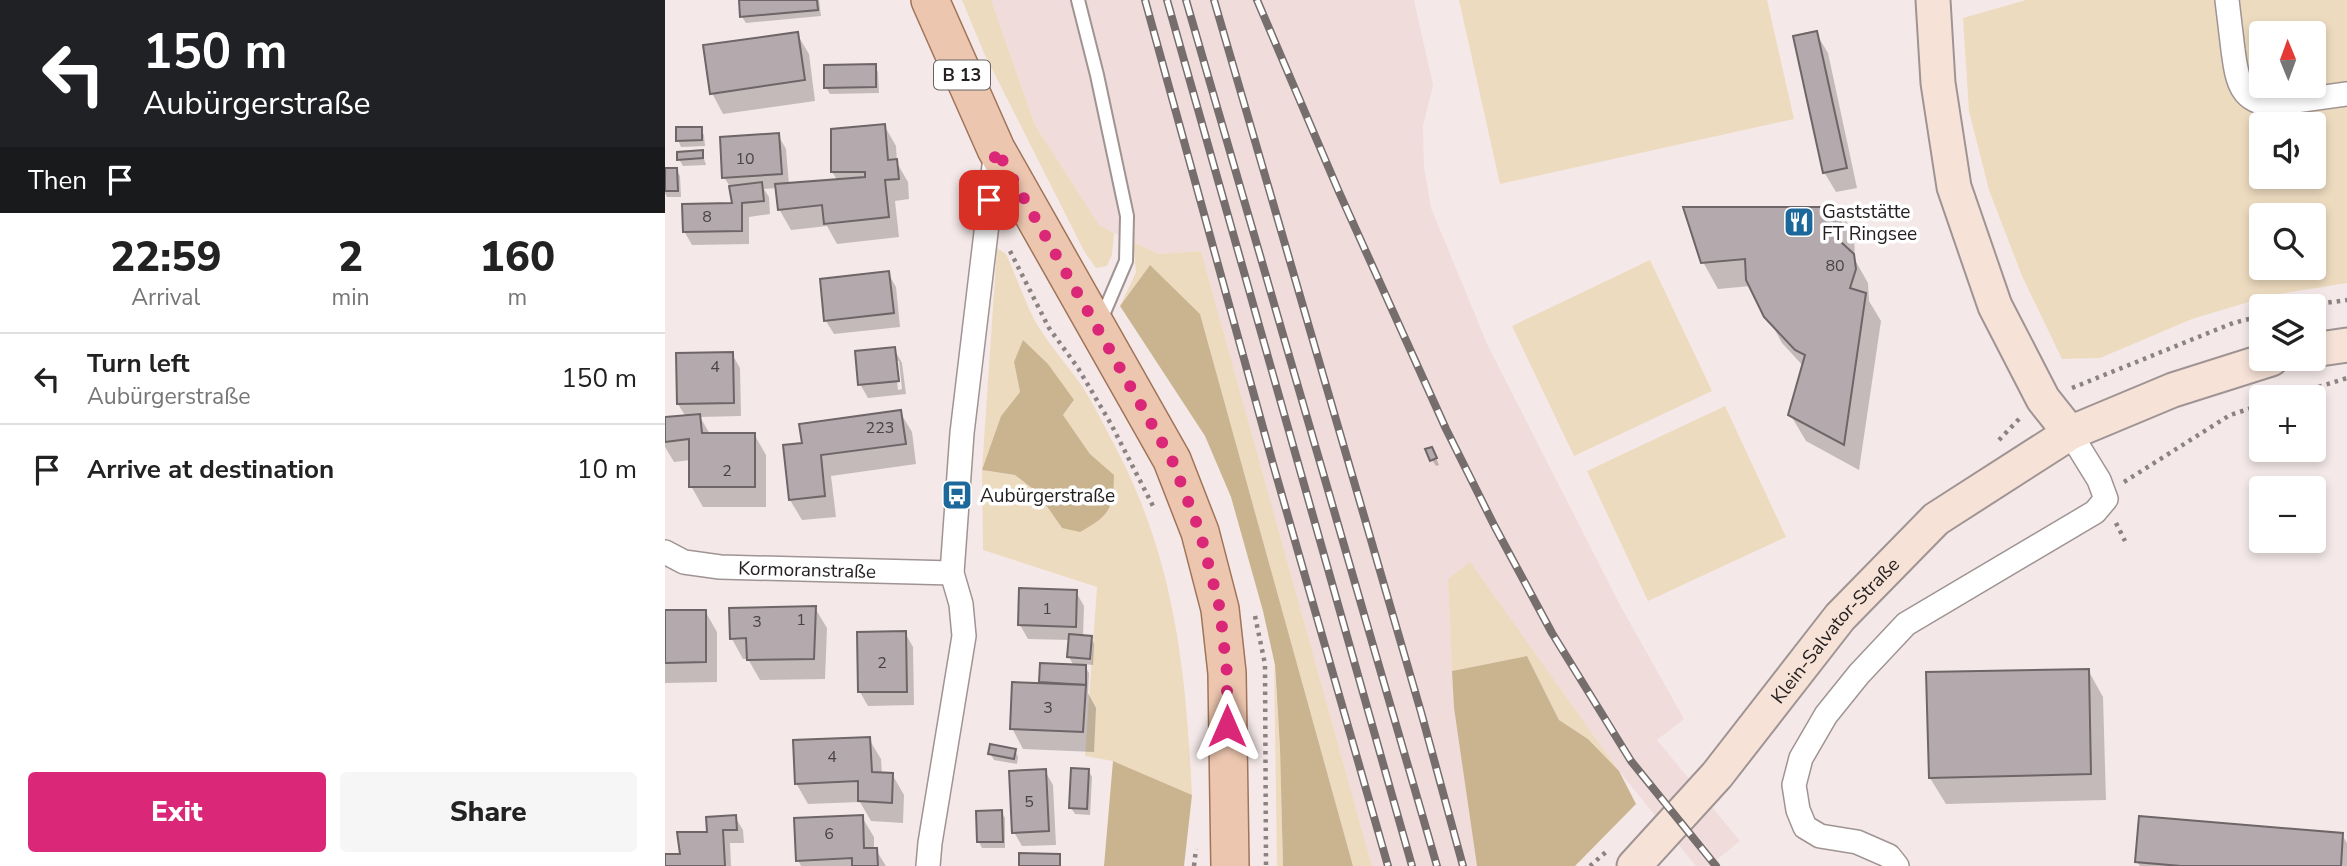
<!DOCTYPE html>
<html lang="en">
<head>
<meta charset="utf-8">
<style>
  :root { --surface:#fff; --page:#f6f6f6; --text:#222; --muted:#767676; --line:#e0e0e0; --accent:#db2777 }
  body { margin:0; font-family:"Nunito Sans",sans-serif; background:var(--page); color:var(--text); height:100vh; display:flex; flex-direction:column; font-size:26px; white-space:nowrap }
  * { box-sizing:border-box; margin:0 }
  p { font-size:23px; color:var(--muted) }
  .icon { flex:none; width:38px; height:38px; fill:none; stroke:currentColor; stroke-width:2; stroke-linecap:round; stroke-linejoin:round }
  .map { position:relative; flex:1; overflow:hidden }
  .sheet { display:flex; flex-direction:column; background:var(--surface); width:665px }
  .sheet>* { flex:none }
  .top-card { background:#202124; color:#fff; overflow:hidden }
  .needle { width:46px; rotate:359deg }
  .buttons { position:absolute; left:1584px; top:21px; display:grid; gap:14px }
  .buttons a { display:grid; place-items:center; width:77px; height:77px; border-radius:7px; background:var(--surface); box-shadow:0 4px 10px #0003; font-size:35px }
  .pin { position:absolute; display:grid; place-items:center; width:60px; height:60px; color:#fff; margin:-30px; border-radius:14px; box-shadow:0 4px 10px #0006 }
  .me { position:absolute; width:77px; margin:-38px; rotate:0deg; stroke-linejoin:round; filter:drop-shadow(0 0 5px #0008) }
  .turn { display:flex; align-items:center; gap:24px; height:147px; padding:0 28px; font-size:32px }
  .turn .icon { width:91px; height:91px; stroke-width:2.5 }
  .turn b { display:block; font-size:49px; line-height:60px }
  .then { display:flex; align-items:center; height:66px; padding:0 28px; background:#0003; gap:14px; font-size:26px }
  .eta { display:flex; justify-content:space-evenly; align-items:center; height:119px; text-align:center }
  .eta b { font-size:42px; font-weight:800; line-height:49px }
  .action { display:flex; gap:14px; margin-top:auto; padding:14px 28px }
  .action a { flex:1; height:80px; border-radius:7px; background:var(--accent); color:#fff; font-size:28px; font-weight:800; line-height:80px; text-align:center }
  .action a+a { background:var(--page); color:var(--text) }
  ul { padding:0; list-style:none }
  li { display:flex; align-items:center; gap:21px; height:91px; padding:0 28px; border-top:2px solid var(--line) }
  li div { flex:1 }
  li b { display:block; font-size:26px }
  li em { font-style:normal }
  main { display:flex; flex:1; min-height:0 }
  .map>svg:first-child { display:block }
</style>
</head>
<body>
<main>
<section class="sheet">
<div class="top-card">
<div class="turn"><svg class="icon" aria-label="left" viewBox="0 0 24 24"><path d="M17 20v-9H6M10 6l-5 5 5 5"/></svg><div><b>150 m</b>Aubürgerstraße</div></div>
<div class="then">Then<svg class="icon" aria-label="arrive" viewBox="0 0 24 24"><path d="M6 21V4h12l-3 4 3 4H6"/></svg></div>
</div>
<div class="eta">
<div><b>22:59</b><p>Arrival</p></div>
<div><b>2</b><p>min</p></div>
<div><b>160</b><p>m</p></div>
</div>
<ul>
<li><svg class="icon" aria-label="left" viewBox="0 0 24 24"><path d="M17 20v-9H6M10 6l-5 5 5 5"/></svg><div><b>Turn left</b><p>Aubürgerstraße</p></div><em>150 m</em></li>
<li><svg class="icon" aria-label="arrive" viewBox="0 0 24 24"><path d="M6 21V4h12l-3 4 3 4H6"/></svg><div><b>Arrive at destination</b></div><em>10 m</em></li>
</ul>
<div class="action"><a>Exit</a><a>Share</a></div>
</section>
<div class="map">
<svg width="1682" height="866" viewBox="0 0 1682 866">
  <rect width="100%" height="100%" fill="#f4e9e8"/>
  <path fill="#f0dcda" d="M 326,0 L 749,0 L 768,85 L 758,126 L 759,167 L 766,208 L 823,346 L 955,605 L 1019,719 L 992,740 L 1075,841 L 1044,866 L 1031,866 L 954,771 L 805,563 L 783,580 L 789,708 L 812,866 L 707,866 L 536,251 L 494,254 L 434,226 L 370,125 Z"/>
  <g fill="#eddbbf" fill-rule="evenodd">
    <path d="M 297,0 L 326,0 L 370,125 L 434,225 L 449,233 L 447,255 L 442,266 L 431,268 L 419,251 L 319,53 Z"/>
    <path d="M 794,0 L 1102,0 L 1129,119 L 835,184 Z"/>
    <path d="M 1361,0 L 1682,0 L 1682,283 L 1607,295 L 1527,319 L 1435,358 L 1397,359 L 1357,276 L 1324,190 L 1304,111 L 1298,18 ZM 1596,33 L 1648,33 L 1648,86 L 1596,86 ZM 1596,124 L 1648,124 L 1648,177 L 1596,177 ZM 1596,215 L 1648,215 L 1648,268 L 1596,268 Z"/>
    <path d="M 468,242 L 494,254 L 536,251 L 707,866 L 688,866 L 535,314 L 485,265 L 455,306 L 471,272 Z"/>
    <path d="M 332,248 L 341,254 C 352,277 360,304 373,326 C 386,347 403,366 417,386 C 431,408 443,433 455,456 C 511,567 521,674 527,795 L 448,761 L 420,756 L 432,587 L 318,550 L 317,470 ZM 349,362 L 409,401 L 398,415 L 425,454 L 448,475 L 397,528 L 372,492 L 350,475 L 317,470 L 336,416 L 355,392 Z"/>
    <path d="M 985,260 L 1047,391 L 909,456 L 847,326 Z"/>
    <path d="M 1060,406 L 1121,537 L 983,601 L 922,471 Z"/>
    <path d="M 805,562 L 954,771 L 923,739 L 894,720 L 862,656 L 787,671 L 783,579 Z"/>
    <path d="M 609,661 L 615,748 L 618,866 L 612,866 Z"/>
  </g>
  <g fill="#cab48f">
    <path d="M 485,265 L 535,314 L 688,866 L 618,866 L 615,748 L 610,665 L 598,611 L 566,497 L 540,436 L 455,306 Z"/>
    <path d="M 358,340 L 383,364 L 409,400 L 398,415 L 425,454 L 449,475 C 448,510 445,515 415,532 L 397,528 L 372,492 L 350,475 L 317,470 L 336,416 L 355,392 L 349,362 Z"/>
    <path d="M 862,656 L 894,720 L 923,739 L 954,771 L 971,804 L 910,866 L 812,866 L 789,708 L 787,671 Z"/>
    <path d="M 448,761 L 527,795 L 519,866 L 439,866 Z"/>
  </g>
  <g fill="#0003" fill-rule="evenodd">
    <path d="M 75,0 L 154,0 L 156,16 L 81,23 L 77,17 Z"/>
    <path d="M 1151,33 L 1163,53 L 1192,188 L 1171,192 L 1159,172 Z"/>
    <path d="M 132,34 L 144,54 L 150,101 L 58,114 L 47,93 Z"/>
    <path d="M 210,66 L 213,72 L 214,93 L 165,94 L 161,87 Z"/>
    <path d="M 219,125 L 231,146 L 232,163 L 243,182 L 244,199 L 230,201 L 234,237 L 172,244 L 162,226 L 126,230 L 114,209 L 112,188 L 99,189 L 104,197 L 105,214 L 84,217 L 84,244 L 27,245 L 19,231 L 69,205 L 67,190 L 59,177 L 113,135 L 121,149 L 124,185 L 173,181 L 167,172 Z"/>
    <path d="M 36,129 L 39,135 L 40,146 L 16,147 L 13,140 Z"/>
    <path d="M 37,152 L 41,165 L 18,166 L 14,159 Z"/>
    <path d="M 11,169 L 15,176 L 16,197 L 2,197 L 0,193 L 0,170 Z"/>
    <path d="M 1174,208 L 1189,235 L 1190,260 L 1203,283 L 1204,301 L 1216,321 L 1194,470 L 1141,441 L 1125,414 L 1139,367 L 1117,343 L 1086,286 L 1053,289 L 1038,262 Z"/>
    <path d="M 223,273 L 231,287 L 235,327 L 169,334 L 161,321 Z"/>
    <path d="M 229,349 L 237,363 L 241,394 L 203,398 L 195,384 ZM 230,361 L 234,361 L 237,389 L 233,390 Z"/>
    <path d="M 67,354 L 75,368 L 76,416 L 35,417 L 45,434 L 89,434 L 101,455 L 101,507 L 38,507 L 26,486 L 26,460 L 9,462 L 0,447 L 0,419 L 21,417 L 13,404 Z"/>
    <path d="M 235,412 L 247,432 L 251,464 L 166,476 L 171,517 L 137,520 L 125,500 L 139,444 Z"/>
    <path d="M 770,455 L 774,465 L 771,466 L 767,460 Z"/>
    <path d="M 411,592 L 419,606 L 418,637 L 426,638 L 429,644 L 428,665 L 419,664 L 424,673 L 423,693 L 431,708 L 429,752 L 358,749 L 347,728 L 378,685 L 376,682 L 409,666 L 404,657 L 405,640 L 363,639 L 355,625 Z"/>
    <path d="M 150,608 L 162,628 L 160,679 L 95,680 L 83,659 L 78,659 L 67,639 Z"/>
    <path d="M 40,611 L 52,632 L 52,682 L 0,683 L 0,612 Z"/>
    <path d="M 240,633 L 248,647 L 249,705 L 203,706 L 195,692 Z"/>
    <path d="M 1423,670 L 1438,697 L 1441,800 L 1281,804 L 1265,778 Z"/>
    <path d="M 204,739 L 216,759 L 217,774 L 227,774 L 239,795 L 238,823 L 206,821 L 195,802 L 143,804 L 131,783 Z"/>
    <path d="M 350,750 L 353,757 L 352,764 L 329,760 L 325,753 Z"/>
    <path d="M 423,770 L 427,777 L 425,815 L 410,814 L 406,808 Z"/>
    <path d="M 380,771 L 388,785 L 391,845 L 357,846 L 349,832 Z"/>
    <path d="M 336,812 L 340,818 L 340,848 L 317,848 L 314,842 Z"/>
    <path d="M 70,817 L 78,830 L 79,843 L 65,843 L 66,866 L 0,866 L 0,856 L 17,856 L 44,833 Z"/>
    <path d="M 197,817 L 209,837 L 209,850 L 211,850 L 221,866 L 136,866 L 133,860 Z"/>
    <path d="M 1677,835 L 1682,843 L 1682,866 L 1475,866 L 1472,862 Z"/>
  </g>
  <g fill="#b4aaad" stroke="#6e6568" stroke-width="2">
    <path d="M 74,0 L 152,0 L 153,10 L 75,17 Z"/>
    <path d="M 1152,31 L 1182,168 L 1158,173 L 1128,36 Z"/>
    <path d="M 133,32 L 140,80 L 45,94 L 38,45 Z"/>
    <path d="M 211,64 L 211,87 L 159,88 L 159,65 Z"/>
    <path d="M 220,124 L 223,160 L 232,159 L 234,179 L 220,180 L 224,217 L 159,224 L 157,205 L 113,210 L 110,184 L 200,177 L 200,172 L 166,172 L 166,129 Z"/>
    <path d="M 11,127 L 37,127 L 37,140 L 11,141 Z"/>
    <path d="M 114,133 L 117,174 L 57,178 L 55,137 Z"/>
    <path d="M 38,150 L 38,158 L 12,160 L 12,152 Z"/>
    <path d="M 0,168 L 12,168 L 13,191 L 0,191 Z"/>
    <path d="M 97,182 L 99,201 L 77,203 L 77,231 L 18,232 L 17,204 L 67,203 L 64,186 Z"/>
    <path d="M 1018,207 L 1175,207 L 1176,242 L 1189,254 L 1191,269 L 1185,288 L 1201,293 L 1179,445 L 1123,415 L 1140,355 L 1130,350 L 1099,317 L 1081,280 L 1080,259 L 1036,263 Z"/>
    <path d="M 224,271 L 229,313 L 159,321 L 155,279 Z"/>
    <path d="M 230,347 L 234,381 L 193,385 L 190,351 Z"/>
    <path d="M 68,352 L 69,403 L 12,404 L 11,353 Z"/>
    <path d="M 236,410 L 241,444 L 156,455 L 160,496 L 124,500 L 118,445 L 137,443 L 134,424 Z"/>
    <path d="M 35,414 L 37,433 L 90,433 L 90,487 L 24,487 L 24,439 L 0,442 L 0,417 Z"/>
    <path d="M 767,447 L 772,458 L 765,461 L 760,449 Z"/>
    <path d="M 354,588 L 412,590 L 411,627 L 353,625 Z"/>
    <path d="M 151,606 L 149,659 L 82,660 L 81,638 L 65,639 L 64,608 Z"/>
    <path d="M 0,610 L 41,610 L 41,662 L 0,663 Z"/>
    <path d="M 241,631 L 242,692 L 193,692 L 192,632 Z"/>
    <path d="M 404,634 L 427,636 L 425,659 L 402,657 Z"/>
    <path d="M 375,663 L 421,665 L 421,685 L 374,682 Z"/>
    <path d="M 1424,669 L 1426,774 L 1264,778 L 1261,672 Z"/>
    <path d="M 347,682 L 421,685 L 418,732 L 345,729 Z"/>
    <path d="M 205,737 L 207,772 L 228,773 L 227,803 L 193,801 L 193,781 L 130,784 L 128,740 Z"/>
    <path d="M 325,744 L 351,749 L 349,759 L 323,754 Z"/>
    <path d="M 406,768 L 424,769 L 422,809 L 404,808 Z"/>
    <path d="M 381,769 L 384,831 L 347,833 L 344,771 Z"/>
    <path d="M 337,810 L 338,842 L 312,842 L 311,811 Z"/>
    <path d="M 71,815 L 72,830 L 58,830 L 60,866 L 0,866 L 0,854 L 15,854 L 12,832 L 42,832 L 41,817 Z"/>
    <path d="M 198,815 L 199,848 L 212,848 L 213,866 L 187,866 L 187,858 L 131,861 L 129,818 Z"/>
    <path d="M 1474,816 L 1678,833 L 1676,866 L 1516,866 L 1470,862 Z"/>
    <path d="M 354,853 L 395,854 L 395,866 L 354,866 Z"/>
  </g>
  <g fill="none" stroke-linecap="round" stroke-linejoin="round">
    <g stroke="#9f9493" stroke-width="16">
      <path id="lane" d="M 413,0 L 432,75 L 462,216 L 461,261 L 435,322"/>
    </g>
    <g stroke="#9f9493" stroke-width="26">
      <g id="street">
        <path d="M 1562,0 C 1564,17 1566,33 1568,50 C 1572,78 1574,104 1610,104 L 1682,94"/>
        <path id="s1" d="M 0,552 L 19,562 L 55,567 L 287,573"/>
        <path d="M 263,866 L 265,843 L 299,636 L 296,604 L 287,573 L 297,433 L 331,149"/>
        <path d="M 1232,866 L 1224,856 L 1192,842 L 1155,836 L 1140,827 L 1133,810 L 1129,785 L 1136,758 L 1161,715 L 1194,674 L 1241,624 L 1430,512 L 1441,499 L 1434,480 L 1405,433"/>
      </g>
    </g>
    <g stroke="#9f9493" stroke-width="37">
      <g id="secondary">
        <path d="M 1268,0 L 1273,83 L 1289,187 L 1330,306 L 1378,399 L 1405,433"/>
        <path d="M 1648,350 L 1682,345"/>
        <path id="s2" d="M 969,866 L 1052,775 L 1175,617 L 1271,519 L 1405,433 L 1508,390 L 1606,359"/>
      </g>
    </g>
    <g stroke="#9f745a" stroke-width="40">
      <path id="primary" d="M 265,0 L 331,149 L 507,460 L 535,532 L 555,609 L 562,673 L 565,866"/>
    </g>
    <g stroke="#8b8382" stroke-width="4.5" stroke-dasharray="3.5 5" stroke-linecap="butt">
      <path d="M 345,251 L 384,328 L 413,368 L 446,424 L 489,508"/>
      <path d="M 1638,306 L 1682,300"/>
      <path d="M 1407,388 L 1568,323 L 1596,316"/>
      <path d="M 1621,397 L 1682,378"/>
      <path d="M 1334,440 L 1355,418"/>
      <path d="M 1459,482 L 1565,415 L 1596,405"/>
      <path d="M 1451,523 L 1460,541"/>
      <path d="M 590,616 L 600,664 L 601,866"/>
      <path d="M 529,866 L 531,849"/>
      <path d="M 925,866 L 941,852"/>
    </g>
    <use href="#lane" stroke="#fff" stroke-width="12"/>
    <use href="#street" stroke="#fff" stroke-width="23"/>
    <use href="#secondary" stroke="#f6e2d7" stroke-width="33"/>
    <use href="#primary" stroke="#edc6af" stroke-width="37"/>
    <g stroke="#756e6d" stroke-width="8">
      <g id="rail">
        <path d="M 480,0 L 608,464 L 723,866"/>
        <path d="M 502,0 L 747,866"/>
        <path d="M 521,0 L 772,866"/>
        <path d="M 549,0 L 756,712 L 798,866"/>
        <path d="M 592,0 L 674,192 L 781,429 L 830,527 L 887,633 L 966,761 L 1051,866"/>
      </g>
    </g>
    <use href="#rail" stroke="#fff" stroke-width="5" stroke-dasharray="16" stroke-linecap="butt"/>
  </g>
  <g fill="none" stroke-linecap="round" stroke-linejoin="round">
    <path stroke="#db2777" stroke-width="12" stroke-dasharray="0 21.6" d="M 324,200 L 331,149 L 507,460 L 535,532 L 555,609 L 562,673 L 562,726"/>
  </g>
  <defs>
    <g id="restaurant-square" transform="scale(1.575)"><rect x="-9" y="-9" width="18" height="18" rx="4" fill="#1d689b" stroke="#fff"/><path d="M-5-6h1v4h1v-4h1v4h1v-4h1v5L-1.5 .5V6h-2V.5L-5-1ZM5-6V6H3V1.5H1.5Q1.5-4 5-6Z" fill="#fff"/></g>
    <g id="bus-square" transform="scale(1.575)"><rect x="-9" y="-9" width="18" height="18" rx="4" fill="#1d689b" stroke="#fff"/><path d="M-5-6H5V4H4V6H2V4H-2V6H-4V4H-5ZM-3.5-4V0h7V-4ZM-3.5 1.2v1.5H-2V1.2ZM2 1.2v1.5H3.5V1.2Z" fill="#fff"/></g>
  </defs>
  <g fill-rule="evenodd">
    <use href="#restaurant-square" x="1134" y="222"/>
    <use href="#bus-square" x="292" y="495"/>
  </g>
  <g text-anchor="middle" stroke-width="7" stroke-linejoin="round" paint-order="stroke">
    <g font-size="16" fill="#494343">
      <text x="80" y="164">10</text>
      <text x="42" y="222">8</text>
      <text x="1170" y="271">80</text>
      <text x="50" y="372">4</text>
      <text x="215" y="433">223</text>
      <text x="62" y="476">2</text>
      <text x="382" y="614">1</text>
      <text x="136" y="625">1</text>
      <text x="92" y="627">3</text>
      <text x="217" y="668">2</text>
      <text x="383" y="713">3</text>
      <text x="167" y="762">4</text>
      <text x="364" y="807">5</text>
      <text x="164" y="839">6</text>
    </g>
    <rect fill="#fff" stroke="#666463" stroke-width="2" x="269" y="60.5" width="56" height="29" rx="5"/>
    <g font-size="18" font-weight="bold" fill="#252120">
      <text x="297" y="81">B 13</text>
    </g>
    <g font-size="19" fill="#252120" stroke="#fff" text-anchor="start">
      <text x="1157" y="218">Gaststätte<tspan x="1157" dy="22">FT Ringsee</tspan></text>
      <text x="315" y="502">Aubürgerstraße</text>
    </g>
    <g font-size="19" fill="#252120" stroke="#fff">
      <text dy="7" stroke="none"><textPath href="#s1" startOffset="145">Kormoranstraße</textPath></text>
      <text dy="7" stroke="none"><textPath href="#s2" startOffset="310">Klein-Salvator-Straße</textPath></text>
    </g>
  </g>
</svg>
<div class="buttons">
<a><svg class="needle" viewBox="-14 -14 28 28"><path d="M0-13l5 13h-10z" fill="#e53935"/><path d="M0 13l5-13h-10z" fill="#767676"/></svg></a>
<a><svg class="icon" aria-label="sound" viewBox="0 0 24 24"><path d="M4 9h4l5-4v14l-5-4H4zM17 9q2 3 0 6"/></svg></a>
<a><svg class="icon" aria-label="search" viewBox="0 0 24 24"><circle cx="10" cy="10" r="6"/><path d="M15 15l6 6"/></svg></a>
<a><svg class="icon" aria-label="layers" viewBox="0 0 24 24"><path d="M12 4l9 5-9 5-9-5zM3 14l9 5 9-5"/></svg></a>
<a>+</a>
<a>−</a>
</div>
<div class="pin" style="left:324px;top:200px;background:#d93025"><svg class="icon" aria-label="arrive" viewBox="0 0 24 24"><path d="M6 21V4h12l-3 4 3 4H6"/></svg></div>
<svg class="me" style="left:562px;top:726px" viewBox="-20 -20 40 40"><path d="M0-17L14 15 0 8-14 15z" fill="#db2777" stroke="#fff" stroke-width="4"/></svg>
</div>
</main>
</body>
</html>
